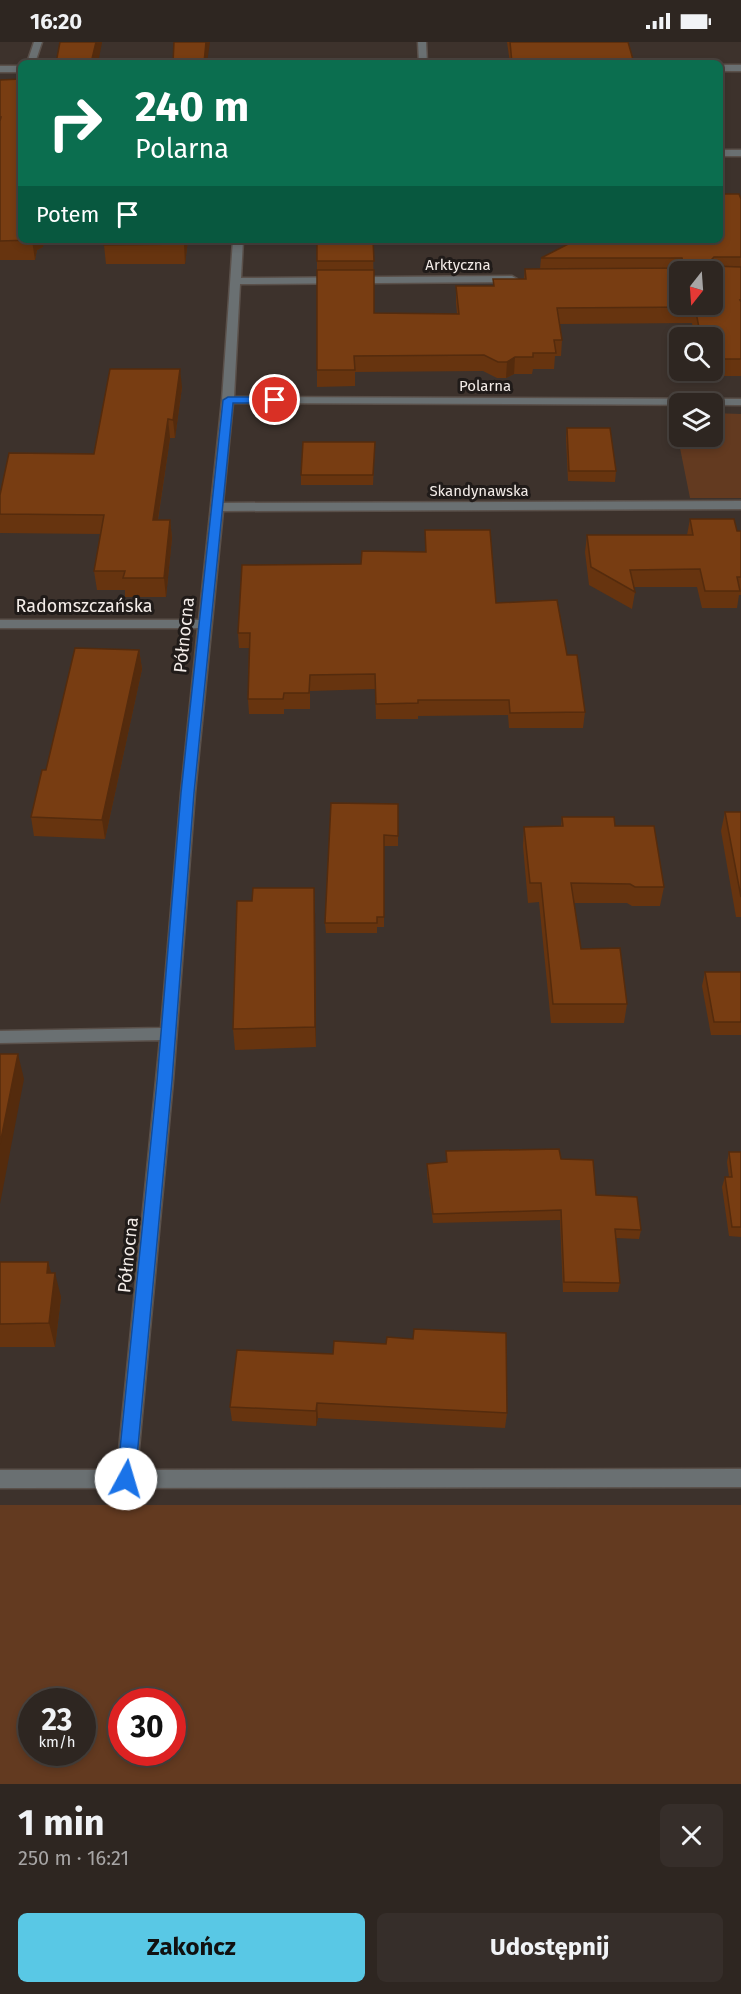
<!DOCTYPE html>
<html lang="pl">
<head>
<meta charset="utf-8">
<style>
  :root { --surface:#2e2621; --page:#362e2a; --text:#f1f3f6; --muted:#a7a5a5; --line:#49433f; --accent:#59c8e5 }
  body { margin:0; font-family:"Fira Sans",sans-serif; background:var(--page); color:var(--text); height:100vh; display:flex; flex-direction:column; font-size:22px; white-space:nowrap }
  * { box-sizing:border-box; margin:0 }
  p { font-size:20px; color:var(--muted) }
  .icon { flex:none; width:33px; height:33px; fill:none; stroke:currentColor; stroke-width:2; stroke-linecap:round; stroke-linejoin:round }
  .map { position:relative; height:1742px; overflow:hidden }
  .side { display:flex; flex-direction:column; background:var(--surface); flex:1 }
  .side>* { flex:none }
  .hud { position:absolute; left:18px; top:18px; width:705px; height:183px; border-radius:9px; box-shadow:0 3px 9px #0003,0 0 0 2px var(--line); background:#0b6e4f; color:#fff; overflow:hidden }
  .needle { width:39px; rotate:197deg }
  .tools { position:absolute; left:669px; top:219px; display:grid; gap:12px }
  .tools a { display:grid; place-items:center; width:54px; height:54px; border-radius:9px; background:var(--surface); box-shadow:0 3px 9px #0003,0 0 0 2px var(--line); font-size:30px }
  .speed { position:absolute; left:18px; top:1646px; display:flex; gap:12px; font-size:30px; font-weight:700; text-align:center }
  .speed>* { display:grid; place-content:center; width:78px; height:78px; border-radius:50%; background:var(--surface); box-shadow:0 3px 9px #0003,0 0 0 2px var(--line); line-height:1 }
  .speed small { font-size:15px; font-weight:400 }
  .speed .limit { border:9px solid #d22; background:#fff; color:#111 }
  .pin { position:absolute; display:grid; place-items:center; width:51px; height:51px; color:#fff; margin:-26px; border:3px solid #fff; border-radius:50%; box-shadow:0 2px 6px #0007 }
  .me { position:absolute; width:66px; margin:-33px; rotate:6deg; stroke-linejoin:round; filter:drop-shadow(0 0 4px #0008) }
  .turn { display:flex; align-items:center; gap:21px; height:126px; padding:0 18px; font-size:27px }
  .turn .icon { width:78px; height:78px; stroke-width:2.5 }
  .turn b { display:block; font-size:42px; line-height:51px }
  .then { display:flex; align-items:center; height:57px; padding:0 18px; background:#0003; gap:12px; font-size:22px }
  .round { display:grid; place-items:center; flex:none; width:63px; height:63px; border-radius:9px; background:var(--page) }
  .head { display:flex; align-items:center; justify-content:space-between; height:102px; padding:0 18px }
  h1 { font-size:36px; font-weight:700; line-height:45px }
  .action { display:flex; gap:12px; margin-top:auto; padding:12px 18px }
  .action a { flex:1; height:69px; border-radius:9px; background:var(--accent); color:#111; font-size:24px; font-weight:700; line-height:69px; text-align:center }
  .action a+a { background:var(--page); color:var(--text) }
  .status { display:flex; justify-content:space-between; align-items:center; height:42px; padding:0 30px; background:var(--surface); direction:ltr }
  .status svg { height:16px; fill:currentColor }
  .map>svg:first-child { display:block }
</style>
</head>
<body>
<div class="status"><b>16:20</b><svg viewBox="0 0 49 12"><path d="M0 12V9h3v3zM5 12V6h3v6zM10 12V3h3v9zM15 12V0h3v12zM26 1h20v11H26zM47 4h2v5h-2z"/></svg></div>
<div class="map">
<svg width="741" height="1742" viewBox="0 0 741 1742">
  <rect width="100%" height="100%" fill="#3d322c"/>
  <g fill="#633a20" fill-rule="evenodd">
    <path d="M 673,371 L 679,371 L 680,394 L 712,394 L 713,371 L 741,372 L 741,456 L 690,456 Z"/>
    <path d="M 0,1463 L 741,1463 L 741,1742 L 0,1742 ZM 32,1659 L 82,1659 L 82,1710 L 32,1710 ZM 122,1659 L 172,1659 L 172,1710 L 122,1710 Z"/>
  </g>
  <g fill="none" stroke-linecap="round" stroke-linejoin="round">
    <g stroke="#5a504a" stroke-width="3">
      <g id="minor">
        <path d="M 34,0 L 42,0 L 35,21 L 27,21 Z"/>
        <path d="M 418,0 L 426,0 L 427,21 L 419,21 Z"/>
        <rect x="720" y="108" width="21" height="6"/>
        <path d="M 233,198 L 243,198 L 241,236 L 512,234 L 517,237 L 512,240 L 240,242 L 234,355 L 741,357 L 741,363 L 233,361 L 223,461 L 741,459 L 741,467 L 223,469 L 195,751 L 173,1039 L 137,1428 L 741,1427 L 741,1445 L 0,1446 L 0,1428 L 117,1428 L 160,998 L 0,1001 L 0,989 L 161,986 L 181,751 L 198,586 L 0,586 L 0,578 L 199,578 L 222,358 Z"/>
      </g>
    </g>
    <g stroke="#5a504a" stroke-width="3">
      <g id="tertiary">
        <rect x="720" y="23" width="21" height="6"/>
        <rect x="0" y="24" width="21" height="6"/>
      </g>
    </g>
    <use href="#minor" fill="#6a7072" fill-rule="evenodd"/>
    <use href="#tertiary" fill="#6a7072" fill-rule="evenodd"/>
  </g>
  <g fill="#67340f">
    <path d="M 507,0 L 628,0 L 634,21 L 510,21 Z"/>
    <path d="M 0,38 L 44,198 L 43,205 L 37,208 L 35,218 L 0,218 Z"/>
    <path d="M 741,157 L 741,334 L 704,334 L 703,328 L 712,328 L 712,296 L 695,296 L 692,281 L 560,282 L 562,298 L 561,314 L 555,314 L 554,327 L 533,327 L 532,332 L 514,332 L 506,336 L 497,336 L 483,329 L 355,330 L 355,344 L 317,345 L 317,198 L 373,198 L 374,271 L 457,272 L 456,261 L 456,244 L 493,244 L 493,237 L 524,237 L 525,227 L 540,227 L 541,216 Z"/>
    <path d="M 105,198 L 188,198 L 185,222 L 106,222 L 104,203 Z"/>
    <path d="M 182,345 L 175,396 L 170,396 L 158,478 L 170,478 L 172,496 L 166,555 L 125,555 L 125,548 L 97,548 L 94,529 L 100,492 L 0,491 L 0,453 L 94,412 Z"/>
    <path d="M 567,386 L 616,429 L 615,440 L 568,439 L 566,396 Z"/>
    <path d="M 375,400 L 373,443 L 301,443 L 301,433 Z"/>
    <path d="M 690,477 L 737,489 L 741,489 L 741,553 L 739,553 L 737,566 L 702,566 L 697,545 L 633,545 L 635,550 L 632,567 L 589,543 L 585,510 L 587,493 L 687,493 Z"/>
    <path d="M 425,488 L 496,561 L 567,613 L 585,670 L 583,686 L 509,686 L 508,673 L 418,674 L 418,677 L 376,677 L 375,647 L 310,649 L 310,667 L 284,667 L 284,672 L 249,672 L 248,657 L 249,606 L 239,606 L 238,591 L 361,522 L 425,510 Z"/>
    <path d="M 139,608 L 142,627 L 105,797 L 34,794 L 31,775 L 46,728 Z"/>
    <path d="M 398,762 L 398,804 L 384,804 L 384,885 L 377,885 L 377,891 L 326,891 L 325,881 Z"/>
    <path d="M 725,770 L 741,770 L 741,875 L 736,875 L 721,789 Z"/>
    <path d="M 562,775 L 615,784 L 664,845 L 660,864 L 632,864 L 627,861 L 574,861 L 581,907 L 627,962 L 624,981 L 551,981 L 539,860 L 528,861 L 523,804 L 524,785 L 561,784 Z"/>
    <path d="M 252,859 L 315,867 L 316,1005 L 235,1008 L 233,987 Z"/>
    <path d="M 705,930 L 741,930 L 741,993 L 711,993 L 702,944 Z"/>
    <path d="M 446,1109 L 561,1117 L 596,1153 L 641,1188 L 639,1197 L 616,1196 L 620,1241 L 618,1250 L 563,1250 L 560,1178 L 433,1181 L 427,1132 L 427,1122 L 446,1121 Z"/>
    <path d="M 729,1110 L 741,1110 L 741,1195 L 729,1194 L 722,1145 L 725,1135 L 729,1135 L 727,1120 Z"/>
    <path d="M 0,1220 L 48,1220 L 51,1231 L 61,1255 L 55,1305 L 0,1305 Z"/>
    <path d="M 237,1308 L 507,1371 L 505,1386 L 318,1376 L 316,1384 L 232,1379 L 230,1365 Z"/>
  </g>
  <g fill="#542b0d">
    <path d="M 96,0 L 102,0 L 102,1 L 98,21 L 91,21 Z"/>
    <path d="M 206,0 L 210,0 L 207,21 L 204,21 Z"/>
    <path d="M 32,198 L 44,198 L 43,205 L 37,208 L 35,218 Z"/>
    <path d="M 184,198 L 188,198 L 185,222 L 184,202 Z"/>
    <path d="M 515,315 L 514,332 L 506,336 L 507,320 Z"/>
    <path d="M 180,327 L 182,345 L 175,396 L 173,378 Z"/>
    <path d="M 168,377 L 170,396 L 155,496 L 153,478 Z"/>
    <path d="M 170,478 L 172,496 L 166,555 L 164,536 Z"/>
    <path d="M 139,608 L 142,627 L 105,797 L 102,778 Z"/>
    <path d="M 314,846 L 315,867 L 316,1005 L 315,985 Z"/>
    <path d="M 18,1012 L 24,1037 L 0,1162 L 0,1102 Z"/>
    <path d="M 48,1220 L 54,1241 L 55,1231 L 61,1255 L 55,1305 L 49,1281 L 47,1231 Z"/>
    <path d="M 317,1361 L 318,1376 L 316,1384 L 316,1369 Z"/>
  </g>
  <g fill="#783d12" stroke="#542b0d" stroke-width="1.5" fill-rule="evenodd">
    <path d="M 60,0 L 96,0 L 91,21 L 56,21 Z"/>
    <path d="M 174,0 L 206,0 L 204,21 L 173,21 Z"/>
    <path d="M 510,0 L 628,0 L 634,21 L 512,21 Z"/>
    <path d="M 21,37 L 21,198 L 32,198 L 0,199 L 0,79 L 1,75 L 0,75 L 0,38 Z"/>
    <path d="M 720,152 L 739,152 L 741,157 L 741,215 L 714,215 L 712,217 L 713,224 L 741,225 L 741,258 L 740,258 L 741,260 L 741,317 L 712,317 L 712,296 L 701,296 L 695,265 L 557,266 L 562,298 L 554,298 L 556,311 L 533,311 L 533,315 L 515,315 L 507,320 L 498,320 L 484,313 L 354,314 L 355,328 L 317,328 L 317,228 L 374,228 L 374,271 L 459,272 L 456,244 L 494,244 L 493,237 L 526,237 L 525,227 L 682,226 L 684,224 L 682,216 L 541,216 L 576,198 L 720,198 ZM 680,230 L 712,230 L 712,262 L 680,262 Z"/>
    <path d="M 105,198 L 184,198 L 184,202 L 104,203 Z"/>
    <path d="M 317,198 L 373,198 L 374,219 L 317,219 Z"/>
    <path d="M 110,327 L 180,327 L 173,378 L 168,377 L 153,478 L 170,478 L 164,536 L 123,536 L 125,529 L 94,529 L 104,473 L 0,472 L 0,453 L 9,411 L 94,412 Z"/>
    <path d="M 567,386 L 610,386 L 616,429 L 569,429 Z"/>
    <path d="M 303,400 L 375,400 L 373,433 L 301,433 Z"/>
    <path d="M 690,477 L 734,477 L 737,489 L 741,489 L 741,535 L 737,535 L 740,549 L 705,549 L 700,527 L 630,528 L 635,550 L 591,525 L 587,493 L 693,493 Z"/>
    <path d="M 425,488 L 490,488 L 496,561 L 557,558 L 567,613 L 577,613 L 585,670 L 510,671 L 509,658 L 418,658 L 418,661 L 376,662 L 375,632 L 310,633 L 309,651 L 284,651 L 283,657 L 248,657 L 250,591 L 238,591 L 242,523 L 361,522 L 362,509 L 426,510 Z"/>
    <path d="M 75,606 L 139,608 L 102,778 L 31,775 L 42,728 L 46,728 Z"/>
    <path d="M 331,761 L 398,762 L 398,794 L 384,793 L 384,875 L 377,875 L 377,881 L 325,881 Z"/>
    <path d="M 725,770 L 741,770 L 741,855 Z"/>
    <path d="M 562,775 L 614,775 L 615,784 L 654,784 L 664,845 L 635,845 L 630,842 L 571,841 L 581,907 L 620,906 L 627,962 L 553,962 L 541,841 L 530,841 L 524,785 L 563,784 Z"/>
    <path d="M 253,846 L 314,846 L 315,985 L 233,987 L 237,859 L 252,859 Z"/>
    <path d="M 705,930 L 741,930 L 741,980 L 714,980 Z"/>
    <path d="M 0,1012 L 18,1012 L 0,1102 Z"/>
    <path d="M 559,1107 L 561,1117 L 593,1118 L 596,1153 L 637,1155 L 641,1188 L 615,1187 L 620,1241 L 564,1240 L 561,1168 L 433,1172 L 427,1122 L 447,1120 L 446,1109 Z"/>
    <path d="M 729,1110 L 741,1110 L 741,1185 L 732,1185 L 725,1135 L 732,1135 Z"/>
    <path d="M 0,1220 L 48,1220 L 47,1231 L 55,1231 L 49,1281 L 0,1282 Z"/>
    <path d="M 414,1287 L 506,1291 L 507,1371 L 317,1361 L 316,1369 L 230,1365 L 237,1308 L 333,1312 L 334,1299 L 386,1302 L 387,1295 L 413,1297 Z"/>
  </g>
  <path fill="#1a73e8" stroke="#114b97" stroke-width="1.5" d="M 228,355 L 275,355 L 280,358 L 275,361 L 233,361 L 194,751 L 172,1039 L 135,1437 L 132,1443 L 126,1446 L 120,1443 L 117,1437 L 157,1039 L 181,751 L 223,358 Z"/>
  <g text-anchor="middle" stroke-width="6" stroke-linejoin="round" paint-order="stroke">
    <g font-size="15" fill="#f3ece8" stroke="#201b19">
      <text x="458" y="228">Arktyczna</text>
      <text x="485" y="349">Polarna</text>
      <text x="479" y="454">Skandynawska</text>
    </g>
    <g font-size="18" fill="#f3ece8" stroke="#201b19">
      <text x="84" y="570">Radomszczańska</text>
      <text transform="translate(184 593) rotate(-84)" y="6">Północna</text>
      <text transform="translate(128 1213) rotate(-84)" y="6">Północna</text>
    </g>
  </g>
</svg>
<div class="tools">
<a><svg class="needle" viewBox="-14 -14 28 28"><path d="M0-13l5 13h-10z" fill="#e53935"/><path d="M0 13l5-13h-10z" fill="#a7a5a5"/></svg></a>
<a><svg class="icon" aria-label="search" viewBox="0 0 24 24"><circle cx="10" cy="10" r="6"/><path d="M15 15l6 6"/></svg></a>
<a><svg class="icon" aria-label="layers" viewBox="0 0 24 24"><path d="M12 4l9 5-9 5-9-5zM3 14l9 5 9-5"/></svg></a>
</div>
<div class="speed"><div>23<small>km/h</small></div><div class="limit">30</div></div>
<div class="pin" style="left:275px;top:358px;background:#d93025"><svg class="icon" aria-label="arrive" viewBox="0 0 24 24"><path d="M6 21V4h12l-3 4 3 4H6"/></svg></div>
<svg class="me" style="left:126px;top:1437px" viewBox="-20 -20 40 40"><circle r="19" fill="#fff"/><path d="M0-13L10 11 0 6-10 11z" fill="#1a73e8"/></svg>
<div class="hud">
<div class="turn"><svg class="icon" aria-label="right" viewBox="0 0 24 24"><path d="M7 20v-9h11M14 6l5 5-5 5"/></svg><div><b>240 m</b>Polarna</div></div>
<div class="then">Potem<svg class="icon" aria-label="arrive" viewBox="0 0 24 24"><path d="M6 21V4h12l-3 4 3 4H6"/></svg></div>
</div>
</div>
<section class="side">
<div class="head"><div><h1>1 min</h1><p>250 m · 16:21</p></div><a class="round"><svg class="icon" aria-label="close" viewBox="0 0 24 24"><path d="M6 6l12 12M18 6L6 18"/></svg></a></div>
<div class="action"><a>Zakończ</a><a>Udostępnij</a></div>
</section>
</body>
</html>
